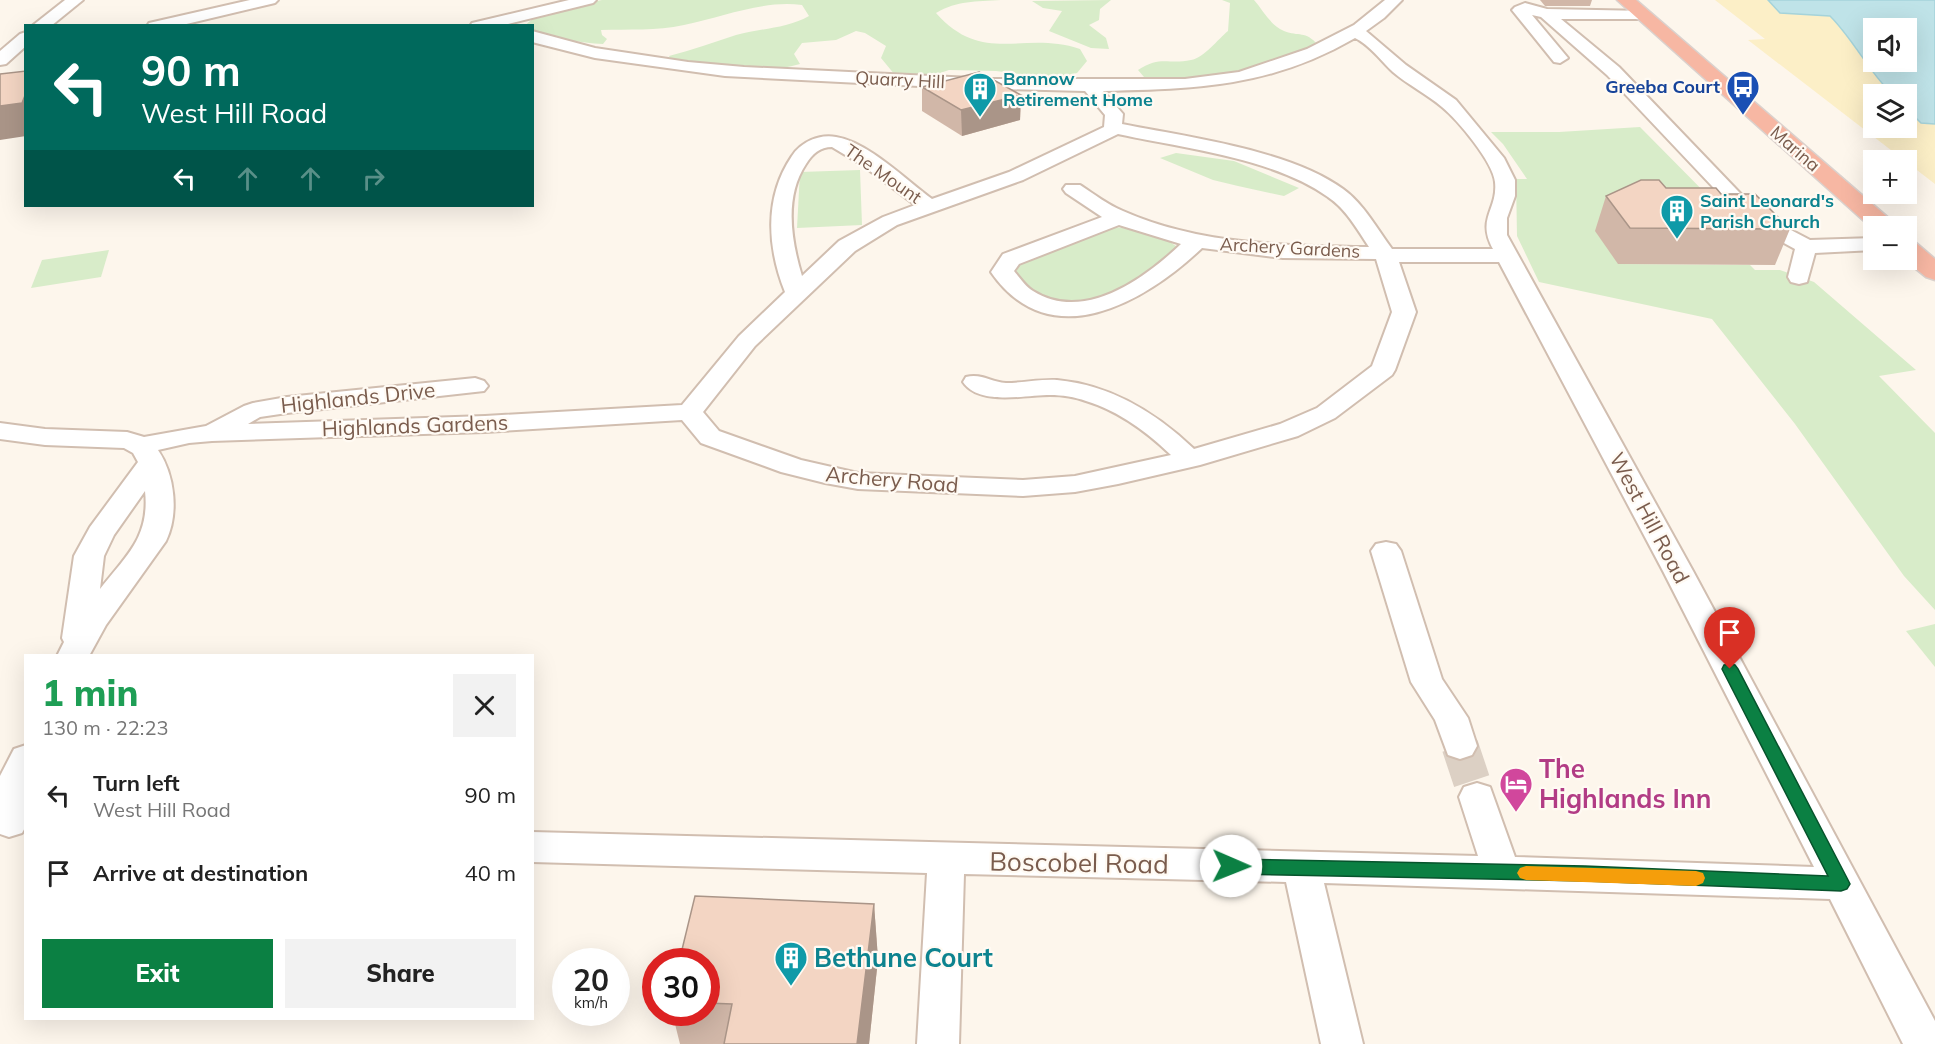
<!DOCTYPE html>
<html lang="en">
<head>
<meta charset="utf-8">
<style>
  :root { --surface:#fff; --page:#f2f2f2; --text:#222; --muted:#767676; --accent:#0b8043 }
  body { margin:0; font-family:Mulish,sans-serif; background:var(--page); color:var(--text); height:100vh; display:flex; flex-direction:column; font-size:22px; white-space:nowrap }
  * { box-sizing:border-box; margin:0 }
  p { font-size:20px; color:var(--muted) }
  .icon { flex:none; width:33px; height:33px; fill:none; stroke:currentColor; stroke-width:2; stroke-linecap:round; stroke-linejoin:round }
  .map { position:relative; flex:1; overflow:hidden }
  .panel { position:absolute; left:24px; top:654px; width:510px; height:366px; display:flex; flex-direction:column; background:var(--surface); border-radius:0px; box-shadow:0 6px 24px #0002 }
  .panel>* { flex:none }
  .hud { position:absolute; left:24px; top:24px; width:510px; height:183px; border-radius:0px; box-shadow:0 6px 24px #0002; background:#00695c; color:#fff; overflow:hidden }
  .fabs { position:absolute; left:1863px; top:18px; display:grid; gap:12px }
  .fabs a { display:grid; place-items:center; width:54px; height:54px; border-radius:0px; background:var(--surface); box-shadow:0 6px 24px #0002; font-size:30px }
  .speed { position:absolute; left:552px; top:948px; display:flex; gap:12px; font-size:30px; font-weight:700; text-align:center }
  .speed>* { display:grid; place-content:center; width:78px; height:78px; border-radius:50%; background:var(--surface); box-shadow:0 6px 24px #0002; line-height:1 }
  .speed small { font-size:15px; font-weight:400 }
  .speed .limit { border:9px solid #d22; background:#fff; color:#111 }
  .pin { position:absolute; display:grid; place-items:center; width:51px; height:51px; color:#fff; margin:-62px -26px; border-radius:50% 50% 50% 0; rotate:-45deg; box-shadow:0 0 6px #0007 }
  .pin .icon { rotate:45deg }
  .me { position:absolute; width:66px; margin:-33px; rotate:91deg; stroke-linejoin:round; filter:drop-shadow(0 0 4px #0008) }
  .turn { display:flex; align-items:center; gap:21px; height:126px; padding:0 18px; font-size:27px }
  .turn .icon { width:78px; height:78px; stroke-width:2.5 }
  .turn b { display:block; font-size:42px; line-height:51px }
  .lanes { display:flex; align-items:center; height:57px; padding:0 18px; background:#0003; justify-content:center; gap:30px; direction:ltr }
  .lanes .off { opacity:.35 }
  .round { display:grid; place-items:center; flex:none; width:63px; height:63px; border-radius:0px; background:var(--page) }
  .summary { display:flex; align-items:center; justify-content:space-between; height:102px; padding:0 18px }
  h1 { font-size:36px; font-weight:800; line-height:45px; color:#1e9e55 }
  .action { display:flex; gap:12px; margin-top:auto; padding:12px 18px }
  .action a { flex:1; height:69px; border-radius:0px; background:var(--accent); color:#fff; font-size:24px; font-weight:800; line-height:69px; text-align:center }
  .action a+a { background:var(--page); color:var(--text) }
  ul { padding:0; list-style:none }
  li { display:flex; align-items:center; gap:18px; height:78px; padding:0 18px }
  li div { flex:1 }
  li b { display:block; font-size:22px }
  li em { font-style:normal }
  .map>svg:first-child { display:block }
</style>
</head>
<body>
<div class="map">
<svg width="1935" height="1044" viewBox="0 0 1935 1044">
  <rect width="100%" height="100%" fill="#fdf6ec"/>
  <g fill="#d8ecc9">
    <path d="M 602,0 L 1001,0 C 975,2 958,0 936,13 C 983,66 1023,30 1080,49 L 1087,61 L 1077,73 L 1053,78 L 996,71 L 949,70 L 931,76 L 895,75 L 881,58 L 886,46 L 865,33 L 856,31 L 836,40 L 802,43 L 794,54 L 800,64 C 759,77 713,61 671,60 L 669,56 C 692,50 714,42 736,35 C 761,28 786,29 809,16 L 802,5 C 762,0 723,17 684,25 C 656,31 629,29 601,30 L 602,35 L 607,39 L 603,44 C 580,43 554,38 533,30 L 532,26 L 526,25 C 536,11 584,4 602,0 Z"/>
    <path d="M 1111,0 L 1100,9 L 1099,20 L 1089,25 L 1106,38 L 1109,49 L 1091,48 L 1049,31 L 1062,11 L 1043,8 L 1032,1 Z"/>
    <path d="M 1222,0 L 1254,0 C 1263,10 1270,25 1284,31 C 1299,37 1305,30 1318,45 C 1281,64 1238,78 1196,79 C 1179,80 1162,78 1144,77 L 1138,70 C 1161,55 1168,65 1191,60 C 1204,58 1218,39 1228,31 L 1230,3 Z"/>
    <path d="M 1640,127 L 1728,216 L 1618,264 L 1750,265 L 1755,270 L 1780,270 L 1814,282 L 1916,370 L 1879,376 L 1935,433 L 1935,610 L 1904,576 L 1795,424 L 1712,319 L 1539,282 L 1517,236 L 1516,179 L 1527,179 L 1503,144 L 1491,132 L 1559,132 Z"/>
    <path d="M 1176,153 L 1234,161 L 1299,188 L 1284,196 L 1238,186 L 1213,180 L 1160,158 Z"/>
    <path d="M 860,170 L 862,225 L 797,228 L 800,172 Z"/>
    <path d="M 1111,227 C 1137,229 1154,230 1176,246 L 1170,260 L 1124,290 L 1086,304 L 1049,302 L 1015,277 L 1018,267 L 1028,259 Z"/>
    <path d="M 109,250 L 101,277 L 31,288 L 42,260 Z"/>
    <path d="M 1935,624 L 1935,667 L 1906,631 Z"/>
  </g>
  <path fill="#fcefc7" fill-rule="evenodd" d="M 1715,0 L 1903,0 L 1935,18 L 1935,184 L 1748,40 L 1765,39 ZM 1874,28 L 1906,28 L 1906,62 L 1874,62 ZM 1874,94 L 1906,94 L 1906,128 L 1874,128 Z"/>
  <path fill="#bfe3e8" stroke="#a5d3da" stroke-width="1.5" fill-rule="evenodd" d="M 1768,0 L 1935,0 L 1935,124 L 1921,123 L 1907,109 L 1906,94 L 1892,94 C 1868,71 1854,40 1830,16 L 1780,13 ZM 1874,28 L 1906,28 L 1906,62 L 1874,62 Z"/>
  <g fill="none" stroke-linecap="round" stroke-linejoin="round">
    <path stroke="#dcd0c4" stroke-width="37" stroke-dasharray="37 19" stroke-linecap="butt" d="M 1460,746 L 1477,797"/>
    <g stroke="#d1beb0" stroke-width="4">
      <g id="street">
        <path d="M 65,0 L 83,0 L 51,26 L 32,26 Z"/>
        <path d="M 250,0 L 278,0 L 275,3 L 178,26 L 147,26 L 149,23 Z"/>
        <path d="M 569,0 L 596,0 L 593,3 L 500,26 L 470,26 L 472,23 Z"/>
        <path d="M 1385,0 L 1402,0 L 1384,18 L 1366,31 L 1406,65 L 1456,100 L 1504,158 L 1515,180 L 1515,196 L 1507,218 L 1507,235 L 1693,571 L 1935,1021 L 1935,1044 L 1903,1044 L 1830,899 L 1324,883 L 1363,1044 L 1321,1044 L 1286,882 L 964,874 L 959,1044 L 917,1044 L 927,873 L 532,862 L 532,832 L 1478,856 L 1459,797 L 1464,787 L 1477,783 L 1490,787 L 1515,857 L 1814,867 L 1663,571 L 1499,262 L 1399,262 L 1416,312 L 1395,370 L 1392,375 L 1335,418 L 1298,436 L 1200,465 L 1118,484 L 1075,492 L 1023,496 L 858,489 L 825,483 L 781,472 L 701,443 L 682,420 L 485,432 L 212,441 L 189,443 L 158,450 C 175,475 179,514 166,541 L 106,625 L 89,656 L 57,656 L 64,642 L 62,638 L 74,556 L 90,527 L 138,462 L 133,453 L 124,448 L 45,445 L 0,439 L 0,423 L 45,429 L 127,432 L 144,437 L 206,426 L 244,406 L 253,403 L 287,397 L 475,378 L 484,381 L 488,386 L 484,391 L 287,413 L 260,417 L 248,424 L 485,416 L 682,405 L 739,336 L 785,292 C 767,247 764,197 792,156 C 801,142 819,134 836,137 C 868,142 906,180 932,199 L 1009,172 L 1104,127 L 1105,115 L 1085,91 L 958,88 L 725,76 L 595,58 L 532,42 L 532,31 L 595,48 L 688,62 L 744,67 L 992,79 L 1185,79 L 1239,72 L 1307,49 L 1354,25 ZM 1355,38 C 1370,45 1381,61 1393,72 C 1408,85 1427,94 1442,107 C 1458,120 1493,162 1495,182 C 1498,210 1476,218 1493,249 L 1392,249 C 1377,229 1364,204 1343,189 C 1290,150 1187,137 1122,124 L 1123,114 L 1103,91 C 1198,89 1270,87 1355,38 ZM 1118,134 C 1182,148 1274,158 1328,197 C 1346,209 1357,229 1369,247 C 1286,246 1200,245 1123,211 C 1108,205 1094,194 1080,185 L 1066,185 L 1063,189 L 1066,193 L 1102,217 L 1003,254 L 991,272 C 1050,357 1144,303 1202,248 L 1283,258 L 1376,259 L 1392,312 L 1372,366 L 1317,408 L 1280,424 L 1194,449 C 1155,412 1111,385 1057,380 C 1040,379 1023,383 1006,383 C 991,382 981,373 966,377 L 963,382 C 979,406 1026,395 1050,395 C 1062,395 1075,397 1086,401 C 1119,411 1147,432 1171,455 L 1075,476 L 1023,480 L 858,473 L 801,460 L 719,431 L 703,412 L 755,346 L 855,251 L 897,225 L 1023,180 ZM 832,147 L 862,165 L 915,205 L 883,217 L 839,241 L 802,276 C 791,240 784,197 806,164 C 812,154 820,147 832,147 ZM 1119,225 L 1181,244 C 1144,279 1084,323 1033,291 C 1026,287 1020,278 1014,271 L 1019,264 ZM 145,491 C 150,537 126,556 100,589 L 104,556 L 114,535 Z"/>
        <path d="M 1525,3 L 1547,9 L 1646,11 L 1649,14 L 1641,19 L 1561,19 L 1619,67 L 1760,214 L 1810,240 L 1874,238 L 1874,250 L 1815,253 L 1807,282 L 1799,284 L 1791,282 L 1788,277 L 1795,249 L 1746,222 L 1607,75 L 1541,17 L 1532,15 L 1568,58 L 1560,63 L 1554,62 L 1512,10 L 1515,7 Z"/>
        <path d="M 26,32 L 26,46 L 6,64 L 0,65 L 0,51 L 20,34 Z"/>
        <path d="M 1386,542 L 1396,544 L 1401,551 L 1442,679 L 1468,718 L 1477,746 L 1472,755 L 1460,759 L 1448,755 L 1435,720 L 1411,682 L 1371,551 L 1376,544 Z"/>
        <path d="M 26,745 L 26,826 L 22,833 L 9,837 L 0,834 L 0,776 L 14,749 Z"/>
      </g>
    </g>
    <g stroke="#dad1cd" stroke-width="3">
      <g id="highway">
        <path d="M 1617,0 L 1636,0 L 1892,221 L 1895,226 L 1874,226 L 1874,230 Z"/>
        <path d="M 1906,240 L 1915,242 L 1935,259 L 1935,280 L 1926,277 L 1905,260 Z"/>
      </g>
    </g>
    <use href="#street" fill="#fff" fill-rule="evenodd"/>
    <use href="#highway" fill="#f7b7a3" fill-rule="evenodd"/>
  </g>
  <g fill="#d1b7a8">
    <path d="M 1540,0 L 1592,0 L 1590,6 L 1545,6 Z"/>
    <path d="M 922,87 L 1021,95 L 1020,120 L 962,136 L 922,111 Z"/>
    <path d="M 1666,188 L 1721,194 L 1790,229 L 1775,265 L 1618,264 L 1595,231 L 1606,196 Z"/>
    <path d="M 874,904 L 878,959 L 869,1044 L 680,1044 L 672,1012 L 706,1012 L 706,962 Z"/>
  </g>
  <g fill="#aa9588">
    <path d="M 26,93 L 26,136 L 0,140 L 0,106 Z"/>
    <path d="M 1021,95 L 1020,120 L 962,136 L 961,110 Z"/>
    <path d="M 874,904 L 878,959 L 869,1044 L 857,1044 Z"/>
  </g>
  <g fill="#f3d5c3" stroke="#aa9588" stroke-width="1.5">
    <path d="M 26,71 L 26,93 L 22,103 L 0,106 L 0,74 Z"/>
    <path d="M 979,72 L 1021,95 L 961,110 L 922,87 Z"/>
    <path d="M 1641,180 L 1659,180 L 1666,188 L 1716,188 L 1721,194 L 1755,194 L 1790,229 L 1630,228 L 1606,196 Z"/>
    <path d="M 695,896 L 874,904 L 857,1044 L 724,1044 L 732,1004 L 706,1003 L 706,962 L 679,962 Z"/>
  </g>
  <path fill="#0b8043" stroke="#07532c" stroke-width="1.5" d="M 1730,664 L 1735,665 L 1738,669 L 1847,878 L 1850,884 L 1847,889 L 1841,891 L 1585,881 L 1231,874 L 1225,872 L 1222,866 L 1225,861 L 1231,859 L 1585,866 L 1828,876 L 1722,669 L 1724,665 Z"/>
  <path fill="#f59e0b" d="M 1526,866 L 1696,871 L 1703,873 L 1705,878 L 1703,883 L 1696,886 L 1526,880 L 1520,878 L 1517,873 L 1520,868 Z"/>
  <defs>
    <g id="bus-pin" transform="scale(1.725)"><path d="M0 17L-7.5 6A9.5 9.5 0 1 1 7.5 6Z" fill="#1a4fb4" stroke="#fffaf3"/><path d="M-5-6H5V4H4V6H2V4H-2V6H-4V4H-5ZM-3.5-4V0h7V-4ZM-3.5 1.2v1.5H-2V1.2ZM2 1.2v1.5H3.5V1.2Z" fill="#fff"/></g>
    <g id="building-pin" transform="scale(1.725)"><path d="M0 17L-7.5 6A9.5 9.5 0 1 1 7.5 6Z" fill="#0f9aa8" stroke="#fffaf3"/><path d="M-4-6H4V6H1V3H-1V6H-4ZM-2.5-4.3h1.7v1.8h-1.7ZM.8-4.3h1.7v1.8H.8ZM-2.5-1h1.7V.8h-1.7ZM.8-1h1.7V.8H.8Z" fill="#fff"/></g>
    <g id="hotel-pin" transform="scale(1.725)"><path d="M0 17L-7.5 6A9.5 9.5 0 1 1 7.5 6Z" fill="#d1479c" stroke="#fffaf3"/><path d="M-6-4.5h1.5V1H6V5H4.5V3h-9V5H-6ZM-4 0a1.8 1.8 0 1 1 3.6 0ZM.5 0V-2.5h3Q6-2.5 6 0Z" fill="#fff"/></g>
  </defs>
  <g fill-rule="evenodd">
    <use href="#bus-pin" x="1743" y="87"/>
    <use href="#building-pin" x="980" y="89"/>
    <use href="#building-pin" x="1677" y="211"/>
    <use href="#hotel-pin" x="1516" y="784"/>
    <use href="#building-pin" x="791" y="958"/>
  </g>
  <g text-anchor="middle" stroke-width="4.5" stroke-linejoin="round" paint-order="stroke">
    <g font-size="18" font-weight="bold" fill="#0d838f" stroke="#fffaf3" text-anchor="start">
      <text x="1003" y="85">Bannow<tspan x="1003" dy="21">Retirement Home</tspan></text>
      <text x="1700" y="207">Saint Leonard's<tspan x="1700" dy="21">Parish Church</tspan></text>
    </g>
    <g font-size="18" fill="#7a5c4d" stroke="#fffaf3">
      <text transform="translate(900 80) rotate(3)" y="6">Quarry Hill</text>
      <text transform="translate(1795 149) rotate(41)" y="6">Marina</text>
      <text transform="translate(883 174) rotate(35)" y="6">The Mount</text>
      <text transform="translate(1290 248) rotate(3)" y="6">Archery Gardens</text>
    </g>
    <g font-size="18" font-weight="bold" fill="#164399" stroke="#fffaf3" text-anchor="end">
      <text x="1720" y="93">Greeba Court</text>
    </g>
    <g font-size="21" fill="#7a5c4d" stroke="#fffaf3">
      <text transform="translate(358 398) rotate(-6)" y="7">Highlands Drive</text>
      <text transform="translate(415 426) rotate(-2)" y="7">Highlands Gardens</text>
      <text transform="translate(892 480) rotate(5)" y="7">Archery Road</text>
      <text transform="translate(1649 518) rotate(62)" y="7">West Hill Road</text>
    </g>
    <g font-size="26" font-weight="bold" fill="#b23c85" stroke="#fffaf3" text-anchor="start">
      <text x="1539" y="778">The<tspan x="1539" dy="30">Highlands Inn</tspan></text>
    </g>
    <g font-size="26" fill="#7a5c4d" stroke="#fffaf3">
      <text transform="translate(1079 863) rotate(1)" y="9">Boscobel Road</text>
    </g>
    <g font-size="26" font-weight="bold" fill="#0d838f" stroke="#fffaf3" text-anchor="start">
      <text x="814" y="967">Bethune Court</text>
    </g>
  </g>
</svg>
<div class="fabs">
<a><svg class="icon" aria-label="sound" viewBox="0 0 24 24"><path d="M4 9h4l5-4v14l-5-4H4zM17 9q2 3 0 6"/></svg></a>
<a><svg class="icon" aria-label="layers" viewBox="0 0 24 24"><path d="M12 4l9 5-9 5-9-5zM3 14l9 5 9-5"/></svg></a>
<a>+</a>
<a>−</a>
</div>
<div class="speed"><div>20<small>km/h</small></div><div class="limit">30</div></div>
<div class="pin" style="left:1730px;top:669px;background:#d93025"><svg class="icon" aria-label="arrive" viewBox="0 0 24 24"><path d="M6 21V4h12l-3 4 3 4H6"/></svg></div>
<svg class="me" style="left:1231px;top:866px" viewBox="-20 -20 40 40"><circle r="19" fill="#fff"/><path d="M0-13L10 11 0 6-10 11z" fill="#0b8043"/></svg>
<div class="hud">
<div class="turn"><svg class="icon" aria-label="left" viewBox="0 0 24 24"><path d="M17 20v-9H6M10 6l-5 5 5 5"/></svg><div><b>90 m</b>West Hill Road</div></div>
<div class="lanes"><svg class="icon" aria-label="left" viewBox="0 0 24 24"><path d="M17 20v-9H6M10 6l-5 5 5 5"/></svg><svg class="icon off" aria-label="ahead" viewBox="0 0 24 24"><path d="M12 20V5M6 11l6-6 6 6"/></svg><svg class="icon off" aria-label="ahead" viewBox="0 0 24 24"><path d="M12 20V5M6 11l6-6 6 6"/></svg><svg class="icon off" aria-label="right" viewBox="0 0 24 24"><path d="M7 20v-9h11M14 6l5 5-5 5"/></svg></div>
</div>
<section class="panel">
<div class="summary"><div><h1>1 min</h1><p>130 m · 22:23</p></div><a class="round"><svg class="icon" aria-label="close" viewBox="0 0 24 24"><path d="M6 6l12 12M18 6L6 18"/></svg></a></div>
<ul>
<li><svg class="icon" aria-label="left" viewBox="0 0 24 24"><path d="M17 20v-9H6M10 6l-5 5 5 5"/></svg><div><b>Turn left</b><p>West Hill Road</p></div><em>90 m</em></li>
<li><svg class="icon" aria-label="arrive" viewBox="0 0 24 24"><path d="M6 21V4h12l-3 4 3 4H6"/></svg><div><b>Arrive at destination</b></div><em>40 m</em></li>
</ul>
<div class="action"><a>Exit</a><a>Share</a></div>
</section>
</div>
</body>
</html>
